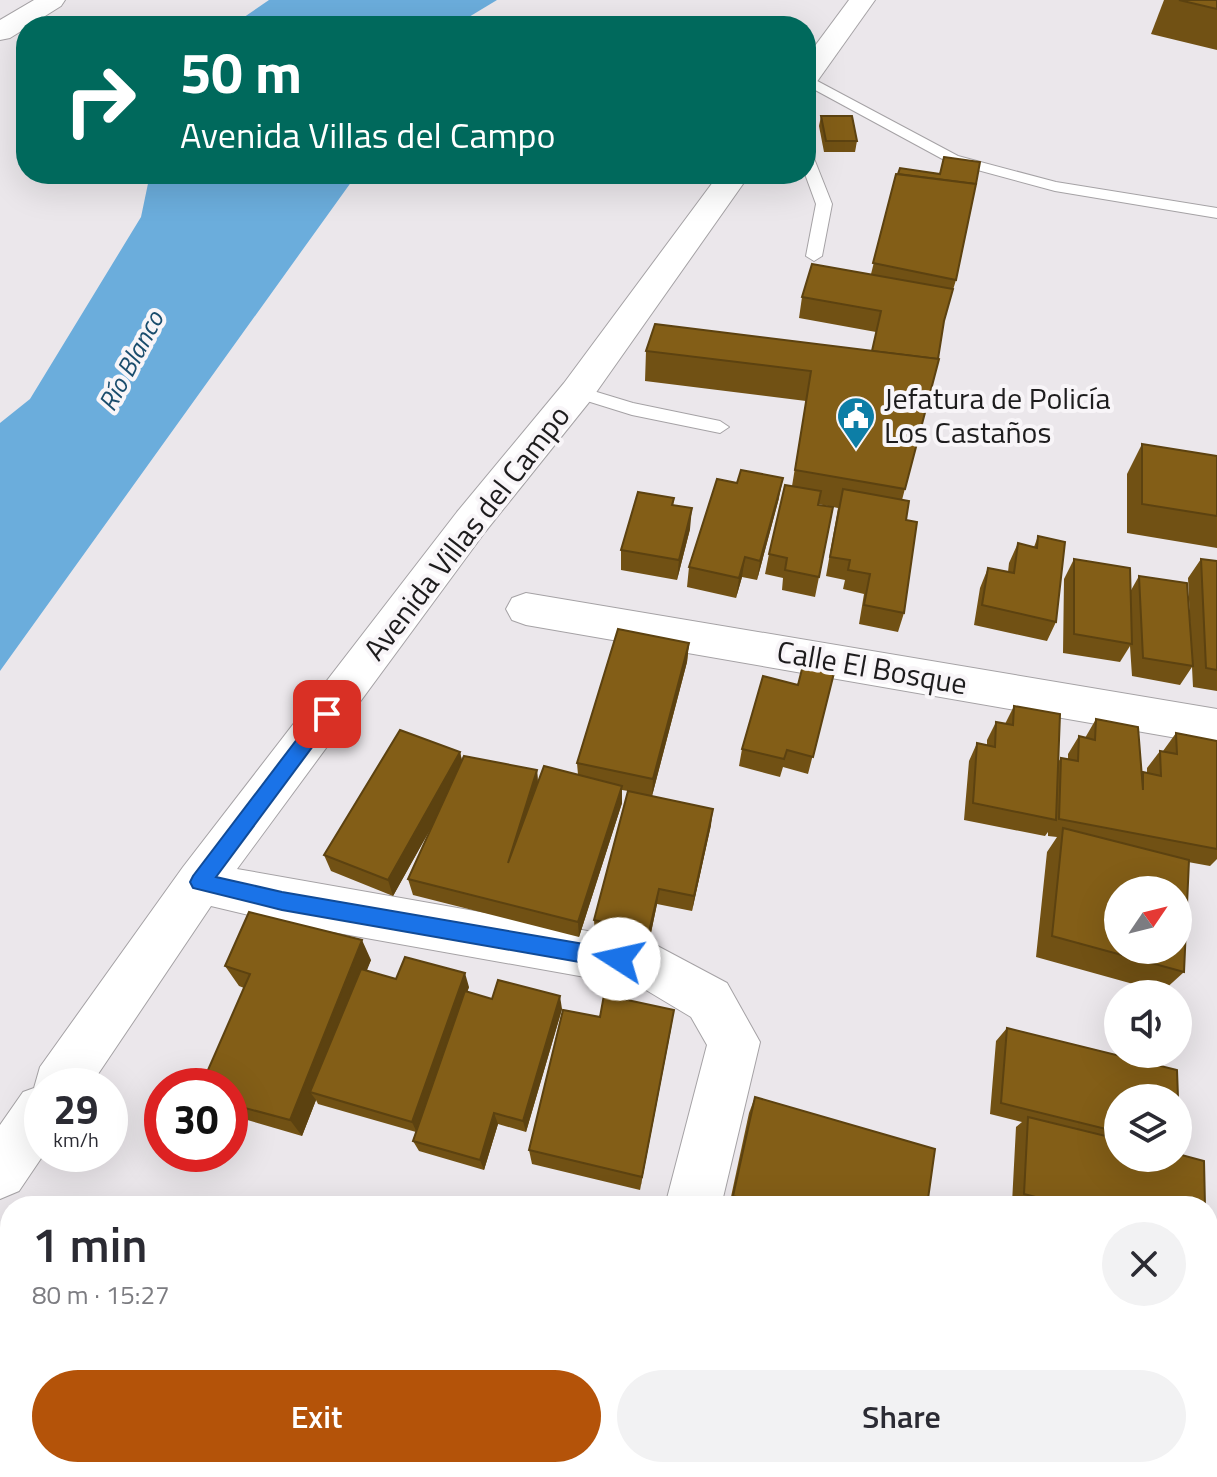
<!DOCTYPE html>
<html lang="en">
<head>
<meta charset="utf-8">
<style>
  :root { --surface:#fff; --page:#f2f2f3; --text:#2b2b33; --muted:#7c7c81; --accent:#b45309 }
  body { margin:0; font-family:"Titillium Web",sans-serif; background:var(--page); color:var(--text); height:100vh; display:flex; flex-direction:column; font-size:30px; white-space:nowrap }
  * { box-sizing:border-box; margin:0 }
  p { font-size:26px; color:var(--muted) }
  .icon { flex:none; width:44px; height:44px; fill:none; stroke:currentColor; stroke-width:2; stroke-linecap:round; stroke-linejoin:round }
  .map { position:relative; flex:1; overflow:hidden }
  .sheet { position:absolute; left:0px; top:1196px; width:1218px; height:282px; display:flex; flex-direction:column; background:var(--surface); border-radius:32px 32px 0 0; box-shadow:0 8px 32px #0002 }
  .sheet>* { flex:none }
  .hud { position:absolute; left:16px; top:16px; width:800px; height:168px; border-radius:32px; box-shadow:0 8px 32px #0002; background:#00695c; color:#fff; overflow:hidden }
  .needle { width:52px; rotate:55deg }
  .tools { position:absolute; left:1104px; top:876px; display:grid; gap:16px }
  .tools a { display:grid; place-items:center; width:88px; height:88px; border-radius:50%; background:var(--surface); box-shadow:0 8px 32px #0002; font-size:40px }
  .speed { position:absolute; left:24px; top:1068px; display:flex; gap:16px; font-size:40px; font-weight:700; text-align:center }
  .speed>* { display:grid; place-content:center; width:104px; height:104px; border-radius:50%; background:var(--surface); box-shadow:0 8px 32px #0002; line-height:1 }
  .speed small { font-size:20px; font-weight:400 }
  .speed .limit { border:12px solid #d22; background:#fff; color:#111 }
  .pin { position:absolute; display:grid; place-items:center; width:68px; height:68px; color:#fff; margin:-34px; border-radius:16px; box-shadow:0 4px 12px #0006 }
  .me { position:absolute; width:88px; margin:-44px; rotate:280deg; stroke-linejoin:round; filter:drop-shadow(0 0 6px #0008) }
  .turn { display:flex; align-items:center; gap:28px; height:168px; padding:0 32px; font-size:36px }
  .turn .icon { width:104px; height:104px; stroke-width:2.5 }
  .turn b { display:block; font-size:56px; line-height:68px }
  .round { display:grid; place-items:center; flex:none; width:84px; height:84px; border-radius:42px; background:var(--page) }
  .headline { display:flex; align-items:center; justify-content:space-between; height:136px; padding:0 32px }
  h1 { font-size:48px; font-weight:600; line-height:60px }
  .button { display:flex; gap:16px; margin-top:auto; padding:16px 32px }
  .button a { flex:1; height:92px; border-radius:48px; background:var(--accent); color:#fff; font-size:32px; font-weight:600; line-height:92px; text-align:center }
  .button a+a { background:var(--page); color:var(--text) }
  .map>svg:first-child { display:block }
</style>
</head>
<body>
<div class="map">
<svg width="1217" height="1477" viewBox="0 0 1217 1477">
  <rect width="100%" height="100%" fill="#ebe7eb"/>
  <g fill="#6baddc">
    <path d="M 269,0 L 497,0 L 454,26 L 231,26 Z"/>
    <path d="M 150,174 L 357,174 L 0,671 L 0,423 L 30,399 L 141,217 Z"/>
  </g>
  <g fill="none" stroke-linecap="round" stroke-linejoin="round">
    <g stroke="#a5a2a5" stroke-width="2">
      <g id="service">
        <path d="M 806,75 L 958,156 L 1056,182 L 1217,208 L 1217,218 L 1055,191 L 948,162 L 806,85 Z"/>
        <path d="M 806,152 L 813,156 L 832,204 L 822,256 L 814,261 L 806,256 L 816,204 L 805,174 Z"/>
        <path d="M 577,386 L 633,403 L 720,421 L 729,427 L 720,433 L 632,415 L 571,396 L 568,392 L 571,388 Z"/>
      </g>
    </g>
    <g stroke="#a5a2a5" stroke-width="2">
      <g id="minor">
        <path d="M 849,0 L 875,0 L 816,83 L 806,85 L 806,58 Z"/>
        <path d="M 719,174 L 750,174 L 590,401 L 485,532 L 237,869 L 650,942 L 727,983 L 760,1042 L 721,1206 L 665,1206 L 707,1045 L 691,1017 L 641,987 L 282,923 L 211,906 L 90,1086 L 42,1086 L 44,1154 L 19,1191 L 0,1199 L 0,1125 L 23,1092 L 34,1088 L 40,1067 L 183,867 L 457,512 L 564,383 Z"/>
        <path d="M 526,593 L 1217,709 L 1217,745 L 526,625 L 512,620 L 506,609 L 512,598 Z"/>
        <path d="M 0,1319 L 10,1320 L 10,1378 L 0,1377 Z"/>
      </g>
    </g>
    <g stroke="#a5a2a5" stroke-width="2">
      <path id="secondary" d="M 34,0 L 65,0 L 61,6 L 10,38 L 0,40 L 0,20 Z"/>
    </g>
    <use href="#service" fill="#fff" fill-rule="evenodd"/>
    <use href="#minor" fill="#fff" fill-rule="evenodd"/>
    <use href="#secondary" fill="#fff" fill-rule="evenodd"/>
  </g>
  <g fill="#715114">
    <path d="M 1164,0 L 1217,0 L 1217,50 L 1151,34 Z"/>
    <path d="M 821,116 L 857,141 L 855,152 L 824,152 L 819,126 Z"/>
    <path d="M 896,174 L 956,280 L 943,323 L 938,359 L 939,359 L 902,500 L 906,520 L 904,613 L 898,632 L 859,624 L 864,594 L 843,589 L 845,580 L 826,576 L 838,508 L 818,504 L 819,577 L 815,597 L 782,590 L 783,578 L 765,574 L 769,554 L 792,486 L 806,401 L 645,381 L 646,351 L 872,351 L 876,332 L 799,318 L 802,297 L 871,274 Z"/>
    <path d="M 1142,444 L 1217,456 L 1217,548 L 1127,533 L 1127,474 Z"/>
    <path d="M 674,498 L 673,506 L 690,529 L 677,580 L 621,570 L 621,550 Z"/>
    <path d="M 779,498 L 757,580 L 742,577 L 736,598 L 687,587 L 689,567 Z"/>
    <path d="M 1038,536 L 1056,622 L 1047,641 L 974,625 L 980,588 L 988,568 L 1008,572 L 1009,563 L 1018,543 L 1034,547 Z"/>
    <path d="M 1074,559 L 1130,592 L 1139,576 L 1191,642 L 1188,578 L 1201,559 L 1217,561 L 1217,691 L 1193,687 L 1192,667 L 1180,685 L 1132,676 L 1130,646 L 1120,662 L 1063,653 L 1064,579 Z"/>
    <path d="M 689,643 L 687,662 L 652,796 L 711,825 L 692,911 L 657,904 L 648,947 L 595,935 L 594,920 L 628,791 L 622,790 L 622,803 L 579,937 L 413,895 L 408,879 L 433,824 L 393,896 L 331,871 L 324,855 L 460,752 L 462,761 L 537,770 L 538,782 L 578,775 L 577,763 Z"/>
    <path d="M 834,673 L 808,774 L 783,767 L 780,777 L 739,766 L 742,749 L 798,685 Z"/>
    <path d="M 1014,706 L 1058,762 L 1061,758 L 1068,759 L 1068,754 L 1079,736 L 1085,738 L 1096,719 L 1142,774 L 1147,773 L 1147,768 L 1160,751 L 1163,751 L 1176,733 L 1217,741 L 1217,862 L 1217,859 L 1210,866 L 1188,862 L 1184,972 L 1162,992 L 1036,957 L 1047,852 L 1057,837 L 1048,836 L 1048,832 L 1045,836 L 964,820 L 969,761 L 977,743 L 987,745 L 987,740 L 996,722 L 1005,724 Z"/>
    <path d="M 371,960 L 366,971 L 396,979 L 469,987 L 467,992 L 492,999 L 562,1009 L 526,1132 L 498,1124 L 484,1170 L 419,1151 L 413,1141 L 416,1132 L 318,1104 L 316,1100 L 302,1136 L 230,1115 L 230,1086 L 244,988 L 239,986 L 225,966 Z"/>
    <path d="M 674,1010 L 640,1190 L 532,1164 L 529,1150 L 600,1017 Z"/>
    <path d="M 1007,1028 L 1118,1098 L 1118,1158 L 1205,1206 L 1023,1206 L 1012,1203 L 1016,1127 L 1022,1122 L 990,1114 L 996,1041 Z"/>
    <path d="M 755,1097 L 927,1206 L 729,1206 L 749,1113 Z"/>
  </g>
  <g fill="#5c4210">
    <path d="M 783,478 L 779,498 L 757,580 L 760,561 Z"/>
    <path d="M 692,508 L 690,529 L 677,580 L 679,560 Z"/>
    <path d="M 745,557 L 742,577 L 736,598 L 739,578 Z"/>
    <path d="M 689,643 L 687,662 L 652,796 L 653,779 Z"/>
    <path d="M 460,752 L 464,769 L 393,896 L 388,880 Z"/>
    <path d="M 537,770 L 538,787 L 508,863 Z"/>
    <path d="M 622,786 L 622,803 L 579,937 L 578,922 Z"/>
    <path d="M 713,809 L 711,825 L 692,911 L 694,896 Z"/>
    <path d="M 659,889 L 657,904 L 648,947 L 649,932 Z"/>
    <path d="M 362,940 L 371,960 L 318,1095 L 310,1092 L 316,1100 L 302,1136 L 290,1120 Z"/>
    <path d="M 465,973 L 469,987 L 417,1133 L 412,1122 Z"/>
    <path d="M 560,996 L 562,1009 L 526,1132 L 523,1121 Z"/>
    <path d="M 674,1010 L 671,1029 L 640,1190 L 642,1177 Z"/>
    <path d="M 494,1113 L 498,1124 L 484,1170 L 480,1160 Z"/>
  </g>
  <g fill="#835e17" stroke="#5c4210" stroke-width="2" fill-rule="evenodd">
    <path d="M 1179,0 L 1217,0 L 1217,9 Z"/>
    <path d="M 821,116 L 852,116 L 857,141 L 826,141 Z"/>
    <path d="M 944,157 L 980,162 L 976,184 L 898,174 L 900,168 L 940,174 Z"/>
    <path d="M 896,174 L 976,184 L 956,280 L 873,263 Z"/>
    <path d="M 812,264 L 953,289 L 944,321 L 938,359 L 872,351 L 881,311 L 802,297 Z"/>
    <path d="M 655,324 L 939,359 L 905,489 L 795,470 L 811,371 L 646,351 Z"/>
    <path d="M 1142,444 L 1217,456 L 1217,516 L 1142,504 Z"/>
    <path d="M 741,470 L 783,478 L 760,561 L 745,557 L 739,578 L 689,567 L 717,479 L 737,483 Z"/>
    <path d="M 785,485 L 821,491 L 818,505 L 833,507 L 819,577 L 785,570 L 787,558 L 769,554 Z"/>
    <path d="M 843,489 L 909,501 L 906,520 L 917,522 L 904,613 L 864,605 L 870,574 L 848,570 L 850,560 L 830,557 Z"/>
    <path d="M 638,492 L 674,498 L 672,505 L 692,508 L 679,560 L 621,550 Z"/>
    <path d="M 1038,536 L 1065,542 L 1056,622 L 982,605 L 988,568 L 1014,573 L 1018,543 L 1037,548 Z"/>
    <path d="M 1074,559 L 1130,568 L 1132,644 L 1074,634 Z"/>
    <path d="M 1201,559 L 1217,561 L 1217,670 L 1206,668 Z"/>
    <path d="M 1139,576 L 1187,583 L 1193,666 L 1143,658 Z"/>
    <path d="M 618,629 L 689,643 L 653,779 L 577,763 Z"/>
    <path d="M 803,665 L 834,673 L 813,757 L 787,750 L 784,759 L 742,749 L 763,676 L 798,685 Z"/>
    <path d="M 1014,706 L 1060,714 L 1056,820 L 973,803 L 977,743 L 995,747 L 996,722 L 1013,725 Z"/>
    <path d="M 1096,719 L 1138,727 L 1143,790 L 1143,772 L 1161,776 L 1160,751 L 1177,754 L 1176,733 L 1217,741 L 1217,849 L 1059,819 L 1061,758 L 1078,761 L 1079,736 L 1095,740 Z"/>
    <path d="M 400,730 L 460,752 L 388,880 L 324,855 Z"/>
    <path d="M 464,756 L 537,770 L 508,863 L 544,766 L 622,786 L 578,922 L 408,879 Z"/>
    <path d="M 628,791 L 713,809 L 694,896 L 659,889 L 649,932 L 594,920 Z"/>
    <path d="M 1063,828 L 1189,860 L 1184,972 L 1052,936 ZM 1118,890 L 1178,890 L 1178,950 L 1118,950 Z"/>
    <path d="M 249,912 L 362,940 L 290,1120 L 230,1104 L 230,1086 L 201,1086 L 250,974 L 225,966 Z"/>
    <path d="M 405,957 L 465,973 L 412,1122 L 310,1092 L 361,969 L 396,979 Z"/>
    <path d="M 498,980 L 560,996 L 523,1121 L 494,1113 L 480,1160 L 413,1141 L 465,991 L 492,999 Z"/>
    <path d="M 604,995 L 674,1010 L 642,1177 L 529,1150 L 563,1010 L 600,1017 Z"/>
    <path d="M 1007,1028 L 1177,1070 L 1178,1098 L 1118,1098 L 1118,1132 L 1001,1103 Z"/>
    <path d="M 755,1097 L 935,1149 L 927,1206 L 768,1206 L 733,1196 Z"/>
    <path d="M 1028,1117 L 1118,1139 L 1118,1158 L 1178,1158 L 1178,1154 L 1204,1161 L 1205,1206 L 1070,1206 L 1024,1194 Z"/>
  </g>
  <path fill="#1a73e8" stroke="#114b97" stroke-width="2" d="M 327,707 L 333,709 L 336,714 L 333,719 L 216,877 L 282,892 L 619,950 L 627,953 L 630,959 L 627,966 L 619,969 L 282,910 L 193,888 L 190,882 L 193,876 L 320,709 Z"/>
  <defs>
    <g id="civic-pin" transform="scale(2)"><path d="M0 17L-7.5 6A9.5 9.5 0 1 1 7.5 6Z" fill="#0d7ea6" stroke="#f8f5f8"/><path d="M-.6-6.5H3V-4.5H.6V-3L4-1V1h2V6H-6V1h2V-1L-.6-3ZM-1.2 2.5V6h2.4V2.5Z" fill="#fff"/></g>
  </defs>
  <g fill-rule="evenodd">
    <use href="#civic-pin" x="856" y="416"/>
  </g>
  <g text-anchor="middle" stroke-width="8" stroke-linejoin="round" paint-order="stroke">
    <g font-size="26" font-style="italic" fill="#1a4d6d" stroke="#f8f5f8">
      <text transform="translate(131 361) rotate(-62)" y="9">Río Blanco</text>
    </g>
    <g font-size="30" fill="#1d1c1d" stroke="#f8f5f8" text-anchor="start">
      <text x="884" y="409">Jefatura de Policía<tspan x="884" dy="34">Los Castaños</tspan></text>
    </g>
    <g font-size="30" fill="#1d1c1d" stroke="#f8f5f8">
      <text transform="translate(467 533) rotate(-52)" y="10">Avenida Villas del Campo</text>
      <text transform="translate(872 668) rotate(10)" y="10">Calle El Bosque</text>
    </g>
  </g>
</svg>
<div class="tools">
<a><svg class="needle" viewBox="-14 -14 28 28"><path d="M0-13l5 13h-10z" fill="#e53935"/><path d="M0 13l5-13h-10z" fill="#7c7c81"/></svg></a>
<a><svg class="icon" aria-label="sound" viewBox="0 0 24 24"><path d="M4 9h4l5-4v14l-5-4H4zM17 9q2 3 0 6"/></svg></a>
<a><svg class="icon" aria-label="layers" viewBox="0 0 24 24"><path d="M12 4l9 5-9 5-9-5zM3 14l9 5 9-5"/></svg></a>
</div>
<div class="speed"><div>29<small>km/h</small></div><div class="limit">30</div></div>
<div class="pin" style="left:327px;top:714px;background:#d93025"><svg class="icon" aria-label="arrive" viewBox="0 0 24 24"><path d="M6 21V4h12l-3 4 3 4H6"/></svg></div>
<svg class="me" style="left:619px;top:959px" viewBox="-20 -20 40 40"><circle r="19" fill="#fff"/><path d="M0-13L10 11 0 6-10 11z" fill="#1a73e8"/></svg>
<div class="hud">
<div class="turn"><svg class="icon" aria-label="right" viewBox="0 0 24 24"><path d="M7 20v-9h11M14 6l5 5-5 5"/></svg><div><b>50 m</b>Avenida Villas del Campo</div></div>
</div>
<section class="sheet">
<div class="headline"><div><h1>1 min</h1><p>80 m · 15:27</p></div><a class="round"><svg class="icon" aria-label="close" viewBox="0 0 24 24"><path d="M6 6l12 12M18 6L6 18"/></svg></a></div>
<div class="button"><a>Exit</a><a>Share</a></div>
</section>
</div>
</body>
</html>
